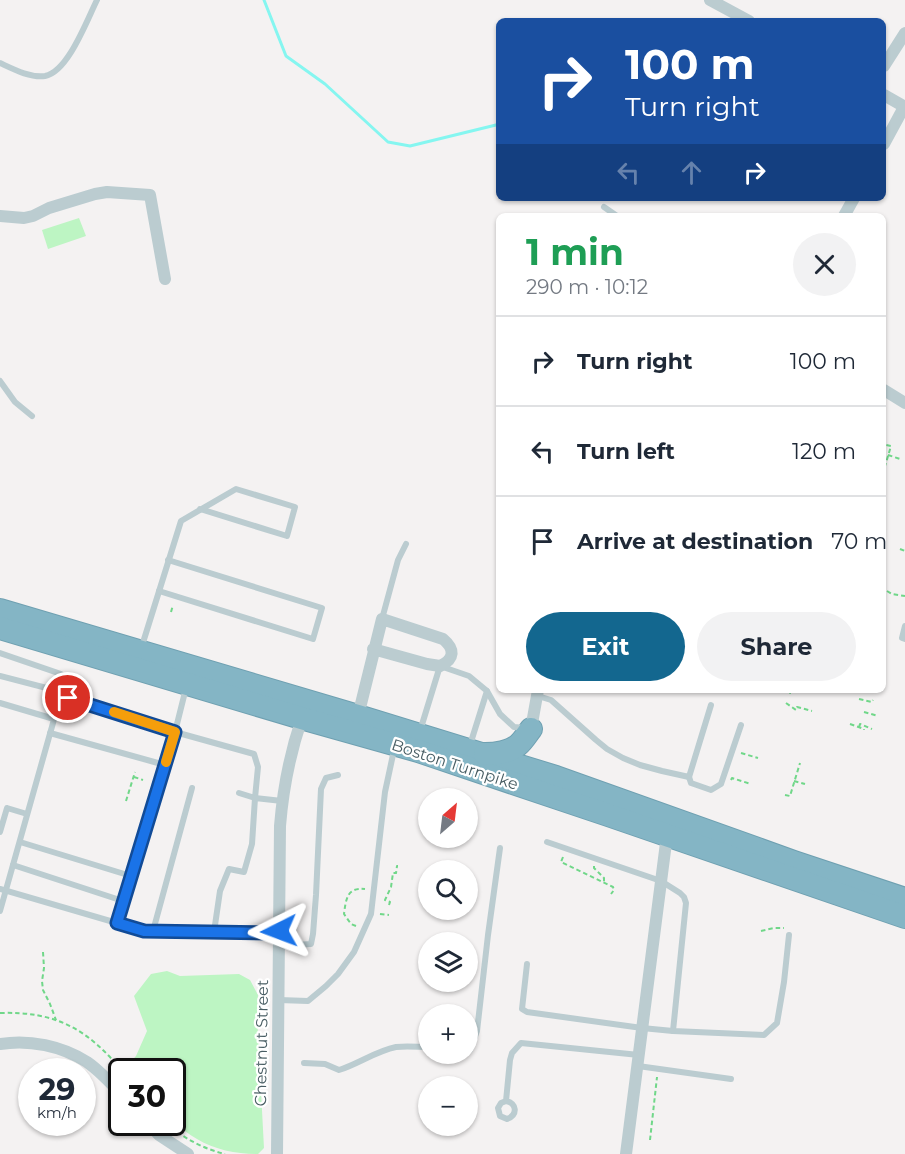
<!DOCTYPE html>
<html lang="en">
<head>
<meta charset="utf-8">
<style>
  :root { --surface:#fff; --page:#f2f2f3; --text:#1f2937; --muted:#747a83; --line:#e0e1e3; --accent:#13678f }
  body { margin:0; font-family:Montserrat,sans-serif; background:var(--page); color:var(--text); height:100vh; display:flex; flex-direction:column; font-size:22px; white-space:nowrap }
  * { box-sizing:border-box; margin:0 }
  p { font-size:20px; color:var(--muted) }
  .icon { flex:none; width:33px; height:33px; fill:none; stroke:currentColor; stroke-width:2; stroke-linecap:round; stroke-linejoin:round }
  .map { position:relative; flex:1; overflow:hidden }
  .sheet { position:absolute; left:496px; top:213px; width:390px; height:480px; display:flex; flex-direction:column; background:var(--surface); border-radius:9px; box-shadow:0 2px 4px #0004 }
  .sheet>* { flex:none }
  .hud { position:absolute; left:496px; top:18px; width:390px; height:183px; border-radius:9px; box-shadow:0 2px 4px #0004; background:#1a4fa0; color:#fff; overflow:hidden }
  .needle { width:39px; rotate:28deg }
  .fabs { position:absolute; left:418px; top:788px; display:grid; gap:12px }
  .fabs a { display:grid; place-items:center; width:60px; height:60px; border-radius:50%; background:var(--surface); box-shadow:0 2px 4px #0004; font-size:30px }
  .speed { position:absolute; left:18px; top:1058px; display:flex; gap:12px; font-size:30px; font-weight:700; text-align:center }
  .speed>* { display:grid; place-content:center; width:78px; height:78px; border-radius:50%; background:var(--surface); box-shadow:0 2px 4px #0004; line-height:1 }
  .speed small { font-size:15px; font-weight:400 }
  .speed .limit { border:3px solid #111; border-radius:9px; background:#fff; color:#111 }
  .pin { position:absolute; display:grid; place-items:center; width:51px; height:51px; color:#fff; margin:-26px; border:3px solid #fff; border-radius:50%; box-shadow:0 2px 6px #0007 }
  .me { position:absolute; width:66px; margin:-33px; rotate:267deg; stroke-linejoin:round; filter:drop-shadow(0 0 4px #0008) }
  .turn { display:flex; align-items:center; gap:21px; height:126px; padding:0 30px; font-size:27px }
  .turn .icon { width:78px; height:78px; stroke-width:2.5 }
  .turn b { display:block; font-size:42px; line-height:51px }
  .lanes { display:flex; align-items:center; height:57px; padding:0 30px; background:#0003; justify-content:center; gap:30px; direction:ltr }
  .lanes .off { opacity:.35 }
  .round { display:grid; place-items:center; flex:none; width:63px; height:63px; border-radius:32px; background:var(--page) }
  .head { display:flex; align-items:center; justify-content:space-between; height:102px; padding:0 30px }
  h1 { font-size:36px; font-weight:700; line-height:45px; color:#1e9e55 }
  .action { display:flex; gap:12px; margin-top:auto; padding:12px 30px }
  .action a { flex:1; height:69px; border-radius:36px; background:var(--accent); color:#fff; font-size:24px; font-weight:700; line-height:69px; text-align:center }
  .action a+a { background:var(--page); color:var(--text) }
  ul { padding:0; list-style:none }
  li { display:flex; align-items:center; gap:18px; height:90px; padding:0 30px; border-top:2px solid var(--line) }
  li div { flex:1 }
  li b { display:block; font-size:22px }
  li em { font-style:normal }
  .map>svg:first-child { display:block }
</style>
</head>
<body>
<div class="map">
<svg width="905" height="1154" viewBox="0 0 905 1154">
  <rect width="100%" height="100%" fill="#f4f2f2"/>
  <g fill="#bdf5c3">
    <path d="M 79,218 L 86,236 L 48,249 L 42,230 Z"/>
    <path d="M 167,971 L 180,976 L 239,974 L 250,980 L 258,995 L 257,1015 L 264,1148 L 258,1154 C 237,1154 215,1150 197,1139 C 188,1134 180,1127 173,1122 L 172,1071 L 127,1071 L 125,1068 L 136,1056 L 147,1031 L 134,996 L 151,974 Z"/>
  </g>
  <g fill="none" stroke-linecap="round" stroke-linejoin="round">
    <path stroke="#85f6f0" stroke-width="3" d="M 264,0 L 286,56 L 325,84 L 388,142 L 410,146 L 500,124"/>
    <g stroke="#6fa0b1" stroke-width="24">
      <g id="highway">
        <path d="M 0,610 L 358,716 L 556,777 L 794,862 L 905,899"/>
        <path d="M 0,628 L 308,720 L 418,751 L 608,815 L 905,917"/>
        <path d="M 485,754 C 495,754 510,752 518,745 C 523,741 527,734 531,729"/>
      </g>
    </g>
    <g stroke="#70d789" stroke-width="2" stroke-dasharray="4.5 3" stroke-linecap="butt">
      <path d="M 888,455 L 900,459"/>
      <path d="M 884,465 L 885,466 L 891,446 L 886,445"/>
      <path d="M 900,549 L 905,551"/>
      <path d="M 887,591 L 892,594 L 905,596"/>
      <path d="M 171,612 L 173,605"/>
      <path d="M 775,690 L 783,692 L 785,691 L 791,693"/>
      <path d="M 809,690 L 811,691"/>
      <path d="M 859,699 L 872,702 L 873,700"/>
      <path d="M 786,703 L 796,710 L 797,707 L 812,711"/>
      <path d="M 864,712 L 878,716"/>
      <path d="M 850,724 L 864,729 L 864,730"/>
      <path d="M 859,727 L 860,724 L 872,729"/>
      <path d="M 741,753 L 758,758"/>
      <path d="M 134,777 L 143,780"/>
      <path d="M 731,780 L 732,778 L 751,784"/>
      <path d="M 794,781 L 805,784"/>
      <path d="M 785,795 L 790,796 L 800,763"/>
      <path d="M 126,801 L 135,772"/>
      <path d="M 563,857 L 561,862 L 613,887 L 614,890 L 611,894"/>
      <path d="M 594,866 L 594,868 L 604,878 L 604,882"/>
      <path d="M 389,905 L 390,902 L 385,900 L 391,887 L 393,873 L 396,873 L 397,866 L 398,866"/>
      <path d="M 380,914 L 389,915"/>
      <path d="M 356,926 L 351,924 L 344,914 C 346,899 347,887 365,889"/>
      <path d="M 761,931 L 774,928 L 784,928"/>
      <path d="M 43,952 L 44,968 L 42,981 L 43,990 L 50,1004 L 56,1020"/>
      <path d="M 0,1013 C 55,1011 88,1029 122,1071"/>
      <path d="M 166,1122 C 182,1138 204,1149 225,1154"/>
      <path d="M 650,1140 L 657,1077"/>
    </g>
    <g stroke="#bbccd0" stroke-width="6">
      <path d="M 0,63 C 13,69 30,78 45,76 C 68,72 87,20 97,0"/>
      <path d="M 604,207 L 617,216"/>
      <path d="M 0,381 L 15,402 L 32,416"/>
      <path d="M 159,591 L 313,639 L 322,608 L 168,560"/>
      <path d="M 382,619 L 398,560 L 406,544"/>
      <path d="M 905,626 L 902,638 L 905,639"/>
      <path d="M 141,649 L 181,521 L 236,489 L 295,507 L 287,536 L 200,509"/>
      <path d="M 0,653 L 61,674 L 64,684 L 0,911"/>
      <path d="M 0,676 L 62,692 L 68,698 L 175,732 L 186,688"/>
      <path d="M 487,691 L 500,714 L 514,727 L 525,728"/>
      <path d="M 538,696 L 551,700 L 596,740 L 607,749 L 623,758 L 640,765 L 662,771 L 689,777 L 711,705"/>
      <path d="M 0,703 L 54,719"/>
      <path d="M 420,731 L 440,666 L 469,676 L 487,691 L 470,745"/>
      <path d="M 50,733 L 165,765"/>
      <path d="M 689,777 L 691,783 L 711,790 L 721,784 L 741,725"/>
      <path d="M 239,793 L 255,798 L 258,767 L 254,754 L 175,732 L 117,923 L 144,931 L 279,933"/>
      <path d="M 0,832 L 7,808 L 27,814"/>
      <path d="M 20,842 L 131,876"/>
      <path d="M 547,842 L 661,881 L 680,893 L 684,897 L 686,903 L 673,1031 L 764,1035 L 777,1023 L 784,982 L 789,935"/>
      <path d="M 13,865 L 123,901"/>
      <path d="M 0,889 L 117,923"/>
      <path d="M 153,931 L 192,788"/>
      <path d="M 214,932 L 220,891 L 229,869 L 244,872 L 252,844 L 255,798 L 282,801"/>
      <path d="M 279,946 L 311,944 L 313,934 L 316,895 L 321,789 L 326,778 L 338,775"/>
      <path d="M 527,964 L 522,1009 L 527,1012 L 642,1028 L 673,1031"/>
      <path d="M 279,1000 L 308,1001 L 326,986 L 338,974 L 354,952 L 371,914 L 385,792 L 394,750"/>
      <path d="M 468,1051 L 470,1050 L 477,1031 L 488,935 L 500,848"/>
      <path d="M 449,1053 L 459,1056 L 465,1053"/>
      <path d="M 304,1063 L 325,1064 L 339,1070 C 358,1064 376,1051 396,1047 C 406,1046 419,1047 429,1047"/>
      <path d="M 638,1066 L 731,1079"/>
      <path d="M 506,1101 C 517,1103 518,1115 507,1119 L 500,1116 L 498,1108 L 501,1103 L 506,1101 L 510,1060 L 512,1053 L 521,1043 L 639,1055"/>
    </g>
    <g stroke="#bbccd0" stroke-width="12">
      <path d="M 710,0 L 749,21"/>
      <path d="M 884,66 L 905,33"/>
      <path d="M 884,95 L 905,107"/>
      <path d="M 884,144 L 904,107"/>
      <path d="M 0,216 L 24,218 L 33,216 L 49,208 L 95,194 L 107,192 L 150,195 L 165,279"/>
      <path d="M 844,216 L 854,198"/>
      <path d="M 884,390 L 905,403"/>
      <path d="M 358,716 L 382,619 L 443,639 C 455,649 455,659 440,666 L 427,664 L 373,649"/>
      <path d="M 531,729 L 538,690"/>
      <path d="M 0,1044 C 29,1039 62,1046 87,1062 C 100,1071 111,1083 122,1095"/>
      <path d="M 147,1122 L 159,1135 L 188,1154"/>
      <path d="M 277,1154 L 280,826 C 283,789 290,753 302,718"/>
      <path d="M 626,1154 L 667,835"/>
    </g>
    <use href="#highway" stroke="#84b5c5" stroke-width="22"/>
  </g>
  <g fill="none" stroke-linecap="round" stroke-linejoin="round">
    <g stroke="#114b97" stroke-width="15">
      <path id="route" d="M 68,698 L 175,732 L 117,923 L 144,931 L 279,933 L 279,931"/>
    </g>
    <use href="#route" stroke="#1a73e8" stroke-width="10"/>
    <path stroke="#f59e0b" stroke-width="10" d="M 114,712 L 175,732 L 166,762"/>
  </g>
  <g text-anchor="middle" stroke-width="4.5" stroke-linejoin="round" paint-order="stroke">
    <g font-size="16" fill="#475c62" stroke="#fff">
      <text transform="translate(455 764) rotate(18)" y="6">Boston Turnpike</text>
      <text transform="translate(261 1043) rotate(-89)" y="6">Chestnut Street</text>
    </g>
  </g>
</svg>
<div class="fabs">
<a><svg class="needle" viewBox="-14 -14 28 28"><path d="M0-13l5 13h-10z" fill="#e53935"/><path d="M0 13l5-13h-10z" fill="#747a83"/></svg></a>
<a><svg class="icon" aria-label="search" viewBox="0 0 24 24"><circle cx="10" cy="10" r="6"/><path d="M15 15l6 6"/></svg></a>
<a><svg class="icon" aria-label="layers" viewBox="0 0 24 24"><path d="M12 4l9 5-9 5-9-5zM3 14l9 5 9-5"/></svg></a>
<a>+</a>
<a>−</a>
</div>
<div class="speed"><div>29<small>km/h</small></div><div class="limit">30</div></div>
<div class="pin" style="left:68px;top:698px;background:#d93025"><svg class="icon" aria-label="arrive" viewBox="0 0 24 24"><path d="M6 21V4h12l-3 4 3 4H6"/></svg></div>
<svg class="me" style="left:279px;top:931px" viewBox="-20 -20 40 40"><path d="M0-17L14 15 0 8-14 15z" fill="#1a73e8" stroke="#fff" stroke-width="4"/></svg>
<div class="hud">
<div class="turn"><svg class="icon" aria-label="right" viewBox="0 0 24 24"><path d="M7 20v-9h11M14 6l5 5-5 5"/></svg><div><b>100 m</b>Turn right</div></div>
<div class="lanes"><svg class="icon off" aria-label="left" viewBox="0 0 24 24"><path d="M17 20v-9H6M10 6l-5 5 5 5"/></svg><svg class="icon off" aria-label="ahead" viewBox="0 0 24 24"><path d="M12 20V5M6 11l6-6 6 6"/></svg><svg class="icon" aria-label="right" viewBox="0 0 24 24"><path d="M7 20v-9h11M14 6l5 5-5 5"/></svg></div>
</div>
<section class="sheet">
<div class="head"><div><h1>1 min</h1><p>290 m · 10:12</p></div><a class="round"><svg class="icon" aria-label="close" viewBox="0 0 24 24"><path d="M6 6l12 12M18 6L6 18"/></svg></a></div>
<ul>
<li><svg class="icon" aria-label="right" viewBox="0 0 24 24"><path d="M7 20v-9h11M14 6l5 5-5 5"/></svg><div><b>Turn right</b></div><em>100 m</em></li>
<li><svg class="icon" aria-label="left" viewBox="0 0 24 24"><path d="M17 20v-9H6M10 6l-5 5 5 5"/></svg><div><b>Turn left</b></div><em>120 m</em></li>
<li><svg class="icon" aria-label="arrive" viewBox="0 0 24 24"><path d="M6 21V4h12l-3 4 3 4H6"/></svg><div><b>Arrive at destination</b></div><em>70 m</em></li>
</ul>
<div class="action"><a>Exit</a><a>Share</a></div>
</section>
</div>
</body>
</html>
